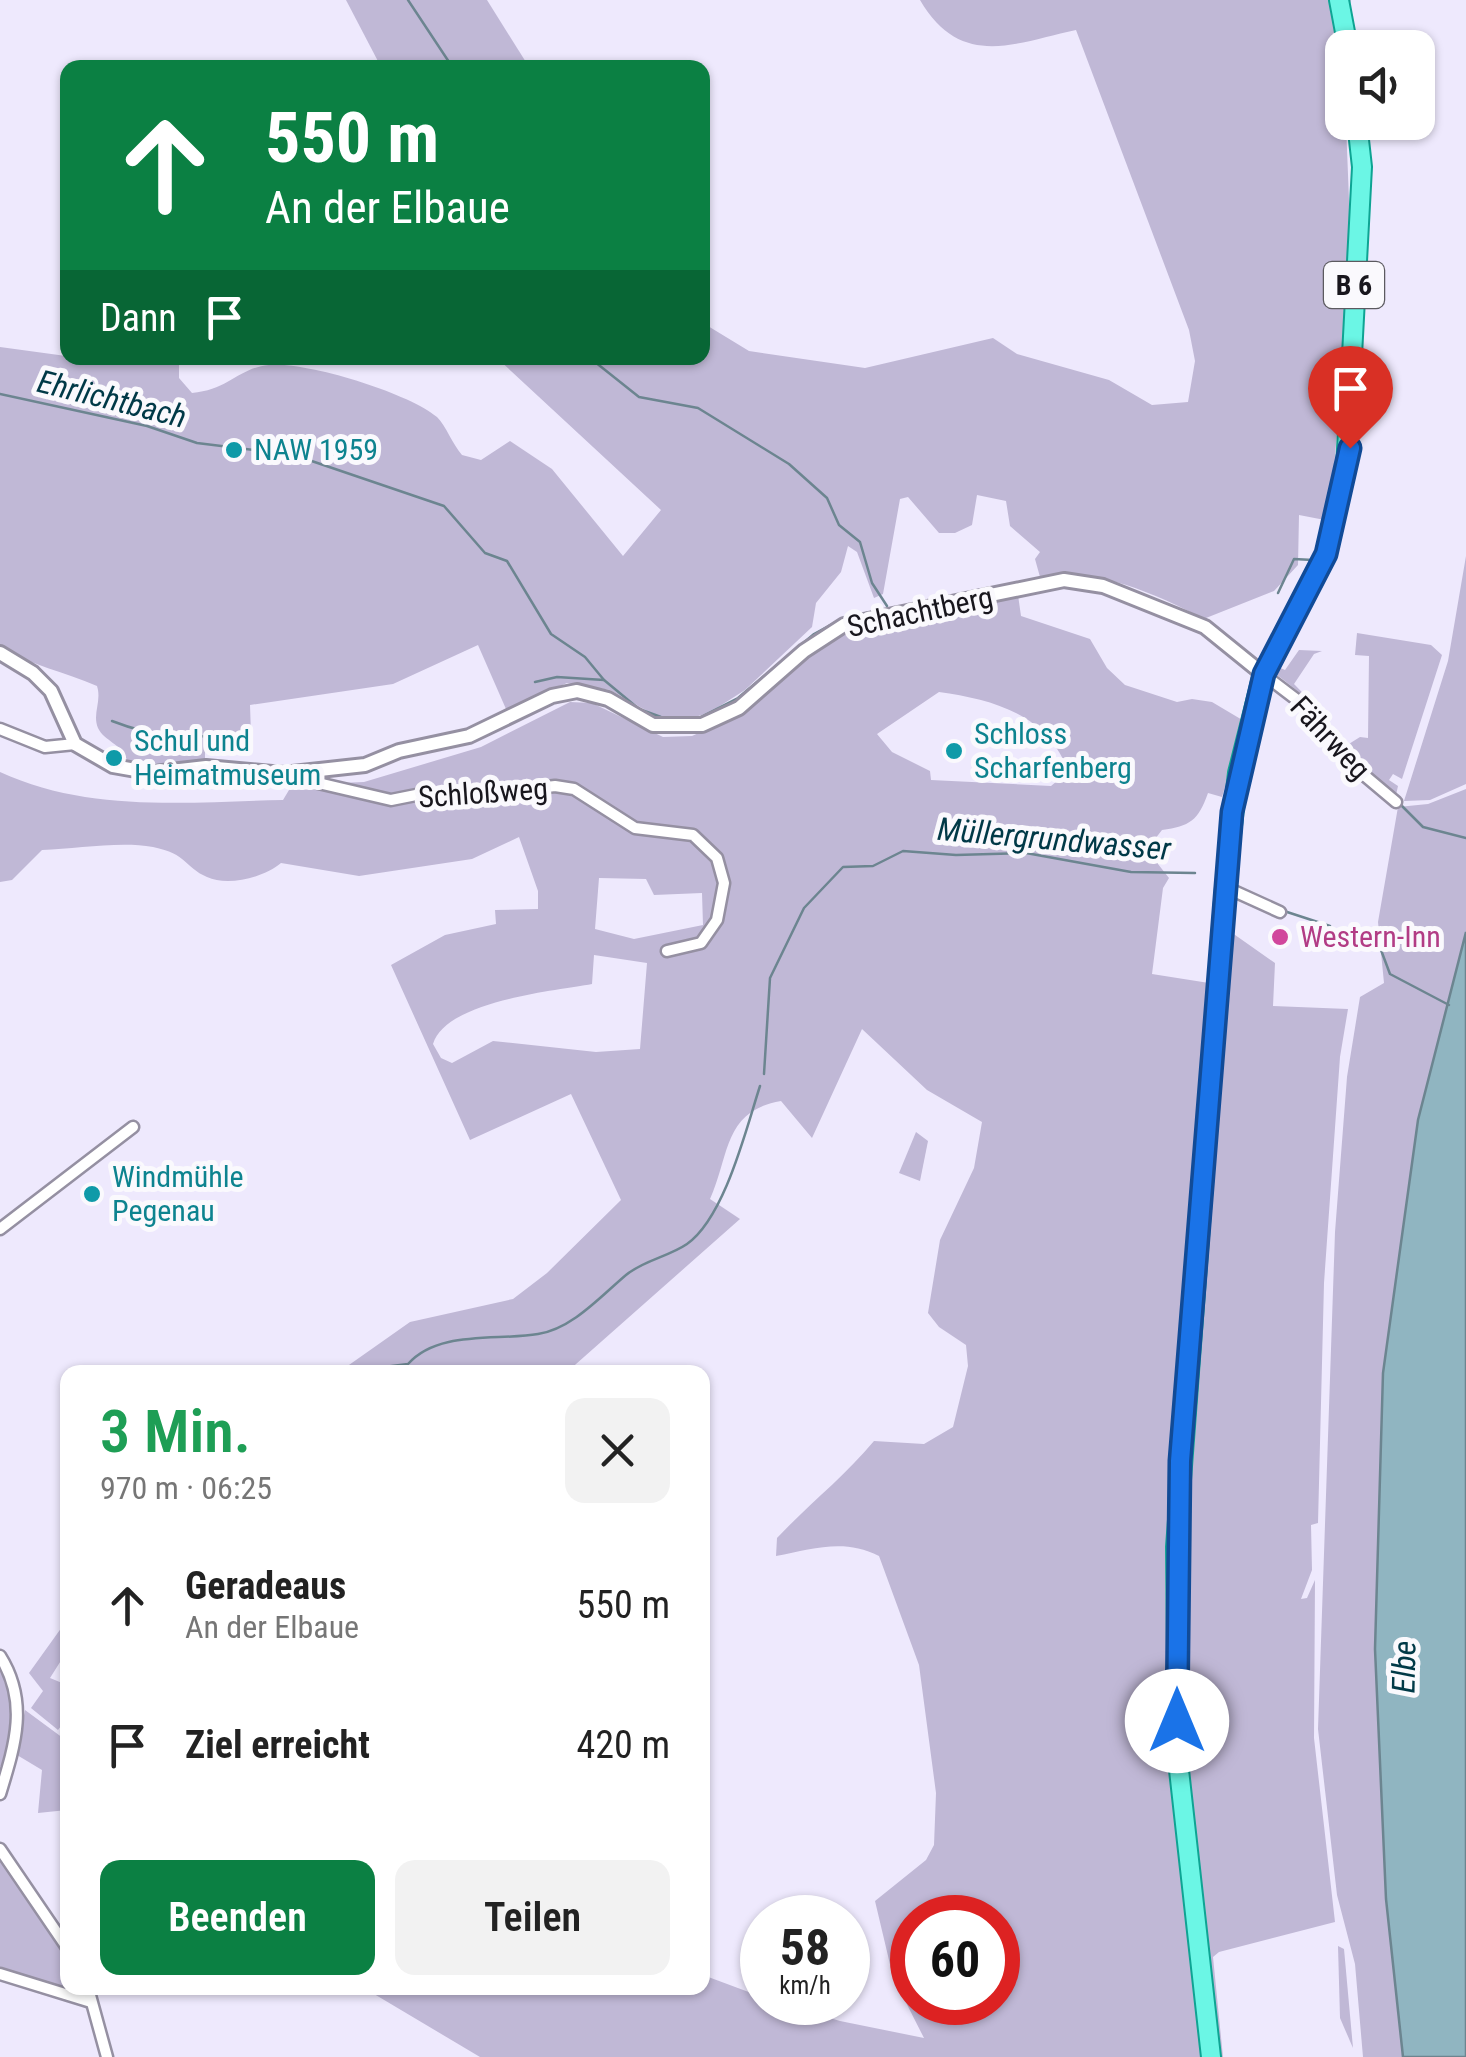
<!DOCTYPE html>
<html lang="de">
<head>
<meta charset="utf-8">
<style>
  :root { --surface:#fff; --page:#f2f2f2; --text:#222; --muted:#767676; --accent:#0b8043 }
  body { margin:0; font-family:"Roboto Condensed",sans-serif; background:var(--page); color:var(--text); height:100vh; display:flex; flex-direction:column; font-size:38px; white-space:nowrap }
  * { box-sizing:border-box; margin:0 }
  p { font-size:32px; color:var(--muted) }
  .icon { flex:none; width:55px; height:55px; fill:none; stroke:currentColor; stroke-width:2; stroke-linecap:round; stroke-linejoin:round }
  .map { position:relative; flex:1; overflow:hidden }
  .drawer { position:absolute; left:60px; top:1365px; width:650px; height:630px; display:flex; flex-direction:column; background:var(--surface); border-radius:20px; box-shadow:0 2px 8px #0004 }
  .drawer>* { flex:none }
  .top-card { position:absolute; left:60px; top:60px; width:650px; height:305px; border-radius:20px; box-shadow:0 2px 8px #0004; background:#0b8043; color:#fff; overflow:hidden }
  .controls { position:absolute; left:1325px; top:30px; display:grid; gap:20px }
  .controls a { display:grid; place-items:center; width:110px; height:110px; border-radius:20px; background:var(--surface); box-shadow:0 2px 8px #0004; font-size:50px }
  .speed { position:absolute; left:740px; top:1895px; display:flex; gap:20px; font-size:50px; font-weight:700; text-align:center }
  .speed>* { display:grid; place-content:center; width:130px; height:130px; border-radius:50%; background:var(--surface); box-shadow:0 2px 8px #0004; line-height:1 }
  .speed small { font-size:25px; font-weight:400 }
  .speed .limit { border:15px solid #d22; background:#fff; color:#111 }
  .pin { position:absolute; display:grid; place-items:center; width:85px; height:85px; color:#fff; margin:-102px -42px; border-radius:50% 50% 50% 0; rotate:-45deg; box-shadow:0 0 10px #0007 }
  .pin .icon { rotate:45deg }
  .me { position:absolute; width:110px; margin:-55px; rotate:0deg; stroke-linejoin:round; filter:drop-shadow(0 0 8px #0008) }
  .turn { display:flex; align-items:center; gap:35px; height:210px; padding:0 40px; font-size:45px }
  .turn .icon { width:130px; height:130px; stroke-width:2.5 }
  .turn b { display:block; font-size:70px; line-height:85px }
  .then { display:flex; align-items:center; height:95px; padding:0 40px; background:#0003; gap:20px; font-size:38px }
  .round { display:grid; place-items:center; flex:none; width:105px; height:105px; border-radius:20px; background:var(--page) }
  .summary { display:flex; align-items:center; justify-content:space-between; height:170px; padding:0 40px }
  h1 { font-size:60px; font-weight:600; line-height:75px; color:#1e9e55 }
  .primary-button { display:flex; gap:20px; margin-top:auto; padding:20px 40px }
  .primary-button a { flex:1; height:115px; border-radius:20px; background:var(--accent); color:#fff; font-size:40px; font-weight:600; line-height:115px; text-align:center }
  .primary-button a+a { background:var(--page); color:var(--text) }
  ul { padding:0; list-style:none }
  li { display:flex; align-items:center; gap:30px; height:140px; padding:0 40px }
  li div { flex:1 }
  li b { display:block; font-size:38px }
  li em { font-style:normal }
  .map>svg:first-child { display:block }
</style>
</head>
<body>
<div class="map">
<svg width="1466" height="2057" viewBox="0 0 1466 2057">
  <rect width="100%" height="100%" fill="#eee9fd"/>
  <g fill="#c0b8d6" fill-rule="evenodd">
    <path d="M 346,0 L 487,0 L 529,67 L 381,67 Z"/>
    <path d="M 920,0 L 1351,0 L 1342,48 L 1342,122 L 1346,123 L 1351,252 L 1330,521 L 1299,515 L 1298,565 L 1274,591 L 1206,618 L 1218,627 C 1174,601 1090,562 1040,577 L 1035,559 L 1040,552 L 1010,526 L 1006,501 L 977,495 L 972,525 L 955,533 L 939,533 L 908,497 L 900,499 L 883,594 L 874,598 L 857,552 L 848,546 L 841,572 L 816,603 L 812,627 L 745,690 L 709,713 L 684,720 L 658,717 L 610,690 L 567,683 L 506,709 L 478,645 L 393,684 L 250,705 L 251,734 L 205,736 L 205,762 L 161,764 L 127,760 C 122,744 104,741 98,728 C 92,714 102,701 97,686 C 64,672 32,665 0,648 L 0,347 L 88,359 L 179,358 L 179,378 L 192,393 C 229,390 238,368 269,365 C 306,361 409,393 437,417 C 446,426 453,445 462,455 L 481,460 L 510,441 L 552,469 L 623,556 L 661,510 L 497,358 L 702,358 L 703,323 L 749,351 L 865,368 L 993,338 L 1017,354 L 1109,380 L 1152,405 L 1188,402 L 1195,361 L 1189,330 L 1076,30 C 1015,43 961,70 920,0 Z"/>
    <path d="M 1466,556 L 1466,784 L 1430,800 L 1404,801 L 1448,661 Z"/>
    <path d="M 1018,595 L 1021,616 L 1090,639 L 1107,668 L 1125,685 L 1177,702 L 1192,699 L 1212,702 L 1244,721 L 1222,797 L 1208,793 C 1198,821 1190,826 1162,830 L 1155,839 L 1158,864 L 1169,878 L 1163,888 L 1152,974 L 1209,983 L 1170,1578 L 1206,2057 L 480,2057 L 364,1988 L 702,1988 L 703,1975 L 762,1997 L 762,2002 L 780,2003 L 840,2021 L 924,2038 L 893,1977 L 875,1901 L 926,1860 L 934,1845 L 936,1793 L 919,1665 L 879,1556 C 844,1538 813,1549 776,1556 L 777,1538 C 809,1504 844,1477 874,1441 L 924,1444 L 953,1427 L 968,1366 L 966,1345 L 939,1327 L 928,1313 L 940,1240 L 974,1168 L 982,1122 L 927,1090 L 862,1029 L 812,1138 L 781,1101 C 723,1111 730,1155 710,1199 L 740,1219 L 567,1372 L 339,1372 L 410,1322 L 513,1299 L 547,1273 L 621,1200 L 571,1094 L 470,1140 L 391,965 L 445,935 L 496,924 L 495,910 L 538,909 L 538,891 L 519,837 L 472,859 L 359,876 L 281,863 C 265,877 228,887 207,877 C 184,867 188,854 153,847 C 119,841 77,849 42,850 L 12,880 L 0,882 L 0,772 C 89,813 188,802 283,800 L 292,785 L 364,782 L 481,747 L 570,702 L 592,703 L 663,737 L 692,736 L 725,721 L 842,631 ZM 939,692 C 989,699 1040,712 1064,761 L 1063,776 L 1051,786 L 931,780 L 930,771 L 892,752 L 877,734 ZM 599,878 L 646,879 L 654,895 L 702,893 L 703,925 L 634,939 L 595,929 ZM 594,955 L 647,963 L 640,1049 L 596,1052 L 493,1041 L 452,1063 L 441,1058 L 433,1044 C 446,1001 553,991 592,984 ZM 912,1918 L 998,1918 L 998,2002 L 912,2002 Z"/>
    <path d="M 1357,633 L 1431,645 L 1442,655 L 1402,779 L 1393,774 L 1389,780 L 1398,786 L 1396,795 C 1358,775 1343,737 1315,707 C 1303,694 1287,683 1272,671 L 1276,666 L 1285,670 L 1299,650 L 1322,651 L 1314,654 L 1294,684 L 1325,716 L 1344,747 L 1360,737 L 1368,738 L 1369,656 L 1355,655 Z"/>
    <path d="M 1466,789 L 1466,932 L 1418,1120 L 1383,1373 L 1375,1649 L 1386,1899 L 1403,2057 L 1363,2057 L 1355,1964 L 1337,1895 L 1318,1729 L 1335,1232 L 1347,1077 L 1360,997 L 1384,983 L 1378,922 L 1398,807 L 1428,804 Z"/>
    <path d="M 1228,930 L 1275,963 L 1273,1006 L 1348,1009 L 1340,1057 L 1324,1283 L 1318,1523 L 1311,1525 L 1312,1570 L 1301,1599 L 1307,1598 L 1315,1580 L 1314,1738 L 1335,1922 L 1219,1952 L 1213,1957 L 1223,2057 L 1216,2057 L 1187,1816 L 1182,1524 Z"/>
    <path d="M 916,1132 L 928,1141 L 920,1181 L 899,1173 Z"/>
    <path d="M 67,1620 L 67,1651 L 50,1678 L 67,1685 L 67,1718 L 58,1730 L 31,1708 L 43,1691 L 29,1673 Z"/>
    <path d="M 0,1665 L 16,1715 L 3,1768 L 0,1766 Z"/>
    <path d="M 25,1710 L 67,1741 L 67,1810 L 38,1813 L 42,1770 L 17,1755 Z"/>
    <path d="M 0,1855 L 67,1955 L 68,1988 L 75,1988 L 69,1989 L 0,1967 Z"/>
    <path d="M 1338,1946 L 1344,1949 L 1353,2048 L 1340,2018 Z"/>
  </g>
  <path fill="#90b5c1" stroke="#6c8590" stroke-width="2.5" d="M 1466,932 L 1466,2057 L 1403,2057 L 1386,1899 L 1375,1649 L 1383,1373 L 1418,1120 Z"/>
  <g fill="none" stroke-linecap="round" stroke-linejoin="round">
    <g stroke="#6c8590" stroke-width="2.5">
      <path d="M 408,0 L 453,68"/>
      <path d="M 590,358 L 639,397 L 698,408 L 789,464 L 827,498 L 839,525 L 860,542 L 872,583 L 887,606"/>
      <path d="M 0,394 L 147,426 L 197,443 L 294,455 L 444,506 L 485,553 L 507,561 L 551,634 L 585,657 L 604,680"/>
      <path d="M 1278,593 L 1294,559 L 1313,560"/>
      <path d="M 535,682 L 557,677 L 604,680 L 639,709 L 661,717 L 697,719 L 738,698 L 814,634 L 845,617 L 915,604"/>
      <path d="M 112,721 C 169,743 193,736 251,734"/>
      <path d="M 1401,805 L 1423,827 L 1466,838"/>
      <path d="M 1284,911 L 1330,926"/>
      <path d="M 1381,950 L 1390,974 L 1449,1005"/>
      <path d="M 764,1074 L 770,978 L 804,908 L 843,867 L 873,866 L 903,851 L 956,855 L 1026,853 L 1131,872 L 1195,873"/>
      <path d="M 379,1372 L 384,1367 L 408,1364 C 438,1330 496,1341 538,1334 C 572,1329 601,1296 626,1275 C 644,1260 668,1257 687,1244 C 725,1217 746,1129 760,1086"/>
    </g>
    <g stroke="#9590a2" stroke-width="15">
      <g id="minor">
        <path d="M 1263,674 L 1309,709 L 1352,765 L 1396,802"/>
        <path d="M 0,729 L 45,747 L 75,744"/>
        <path d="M 284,775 L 391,800 L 426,793 L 471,796 L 555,786 L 574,789 L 635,828 L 693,835 L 717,858 L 724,883 L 717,920 L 701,943 L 667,951"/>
        <path d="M 1225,887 L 1280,912"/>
        <path d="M 0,1229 L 133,1127"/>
        <path d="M 0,1656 C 29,1702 15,1745 0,1794"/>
        <path d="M 0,1849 L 68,1949"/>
        <path d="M 0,1974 L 91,2002"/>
        <path d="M 88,1988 L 107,2057"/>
      </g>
    </g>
    <g stroke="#9590a2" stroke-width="18">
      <path id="tertiary" d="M 0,653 L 33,673 L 51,691 L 75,744 L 113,766 L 153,773 L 206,767 L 283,774 L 365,765 L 399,751 L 469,736 L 552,696 L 577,691 L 608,699 L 653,725 L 702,725 L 739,708 L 804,651 L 844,625 L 1064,580 L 1103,586 L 1205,627 L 1263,674"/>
    </g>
    <g stroke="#0ea493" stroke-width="22">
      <g id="primary">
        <path d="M 1339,0 L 1348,48"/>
        <path d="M 1211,2057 L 1178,1761 L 1176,1547 L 1225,887 L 1238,773 L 1263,674 L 1326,554 L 1346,468 L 1362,167 L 1357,122"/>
      </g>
    </g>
    <use href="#minor" stroke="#fff" stroke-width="10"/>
    <use href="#tertiary" stroke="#fff" stroke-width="12"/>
    <use href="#primary" stroke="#6bf6e5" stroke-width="18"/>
  </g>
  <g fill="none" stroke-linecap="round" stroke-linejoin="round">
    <g stroke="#114b97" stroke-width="25">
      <path id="route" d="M 1177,1721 L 1180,1461 L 1232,812 L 1264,674 L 1326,554 L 1350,448"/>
    </g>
    <use href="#route" stroke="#1a73e8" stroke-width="18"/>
  </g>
  <g fill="#0f9aa8" stroke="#faf9fd" stroke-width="4">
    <circle cx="234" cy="450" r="10"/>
    <circle cx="954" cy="751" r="10"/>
    <circle cx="114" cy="758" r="10"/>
    <circle cx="92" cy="1194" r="10"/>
  </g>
  <circle fill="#d1479c" stroke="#faf9fd" stroke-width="4" cx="1280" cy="937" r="10"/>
  <g text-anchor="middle" stroke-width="10" stroke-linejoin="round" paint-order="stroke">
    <rect fill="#faf9fd" stroke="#5c5a60" stroke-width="2.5" x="1324" y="262" width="60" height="46" rx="8"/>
    <g font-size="28" font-weight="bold" fill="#18161d">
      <text x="1354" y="295">B 6</text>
    </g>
    <g font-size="30" fill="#0d838f" stroke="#faf9fd" text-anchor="start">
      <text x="254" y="460">NAW 1959</text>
      <text x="974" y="744">Schloss<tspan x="974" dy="34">Scharfenberg</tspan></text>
      <text x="134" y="751">Schul und<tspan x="134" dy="34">Heimatmuseum</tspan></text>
      <text x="112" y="1187">Windmühle<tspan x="112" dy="34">Pegenau</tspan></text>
    </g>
    <g font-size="30" fill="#18161d" stroke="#faf9fd">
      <text transform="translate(920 612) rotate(-12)" y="10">Schachtberg</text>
      <text transform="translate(1330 738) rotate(47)" y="10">Fährweg</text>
      <text transform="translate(483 793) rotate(-4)" y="10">Schloßweg</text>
    </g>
    <g font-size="30" fill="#b23c85" stroke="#faf9fd" text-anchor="start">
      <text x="1300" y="947">Western-Inn</text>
    </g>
    <g font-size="32" font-style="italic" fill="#003947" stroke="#faf9fd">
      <text transform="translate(112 399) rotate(14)" y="11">Ehrlichtbach</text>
      <text transform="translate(1054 839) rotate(5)" y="11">Müllergrundwasser</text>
      <text transform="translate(1404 1667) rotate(-89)" y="11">Elbe</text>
    </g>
  </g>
</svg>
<div class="controls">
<a><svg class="icon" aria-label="sound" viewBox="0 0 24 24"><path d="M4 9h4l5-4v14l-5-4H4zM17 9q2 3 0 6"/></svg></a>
</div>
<div class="speed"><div>58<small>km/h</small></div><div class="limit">60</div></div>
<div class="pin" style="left:1350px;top:448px;background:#d93025"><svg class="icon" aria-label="arrive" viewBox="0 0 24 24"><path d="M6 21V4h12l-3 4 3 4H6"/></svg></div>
<svg class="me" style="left:1177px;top:1721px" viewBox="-20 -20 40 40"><circle r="19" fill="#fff"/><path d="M0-13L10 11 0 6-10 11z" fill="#1a73e8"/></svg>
<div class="top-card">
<div class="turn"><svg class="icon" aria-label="ahead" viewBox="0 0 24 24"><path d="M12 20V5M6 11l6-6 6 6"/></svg><div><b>550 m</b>An der Elbaue</div></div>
<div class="then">Dann<svg class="icon" aria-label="arrive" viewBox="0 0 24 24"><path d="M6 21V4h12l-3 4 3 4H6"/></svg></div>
</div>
<section class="drawer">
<div class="summary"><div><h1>3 Min.</h1><p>970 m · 06:25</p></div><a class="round"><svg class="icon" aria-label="close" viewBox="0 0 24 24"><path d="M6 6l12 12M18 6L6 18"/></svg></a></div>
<ul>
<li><svg class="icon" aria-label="ahead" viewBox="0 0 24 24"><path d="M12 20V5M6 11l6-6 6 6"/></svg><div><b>Geradeaus</b><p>An der Elbaue</p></div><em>550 m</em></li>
<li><svg class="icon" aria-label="arrive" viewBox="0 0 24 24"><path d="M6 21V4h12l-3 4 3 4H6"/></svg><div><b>Ziel erreicht</b></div><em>420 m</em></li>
</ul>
<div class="primary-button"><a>Beenden</a><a>Teilen</a></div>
</section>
</div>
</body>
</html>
